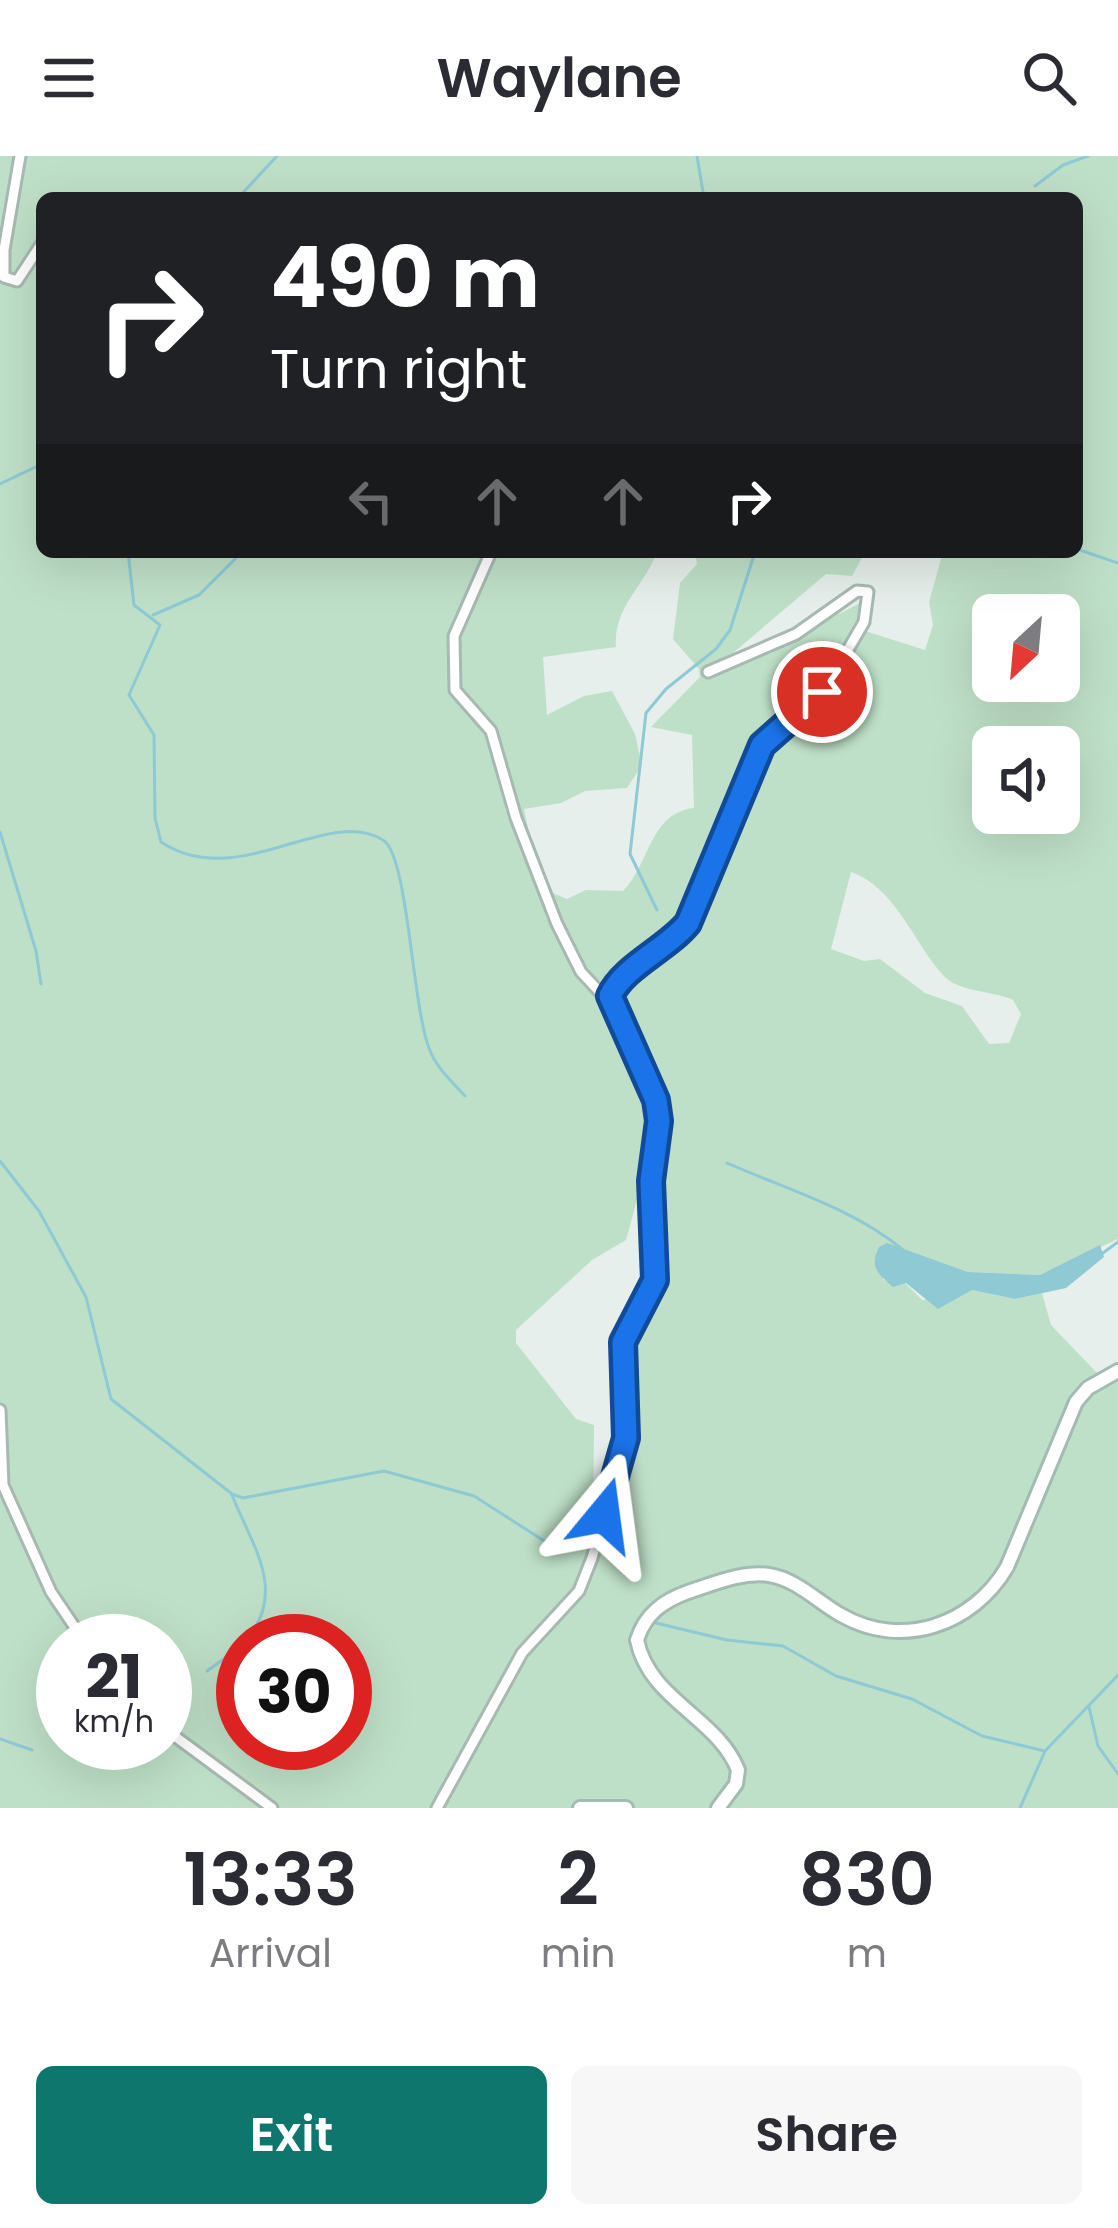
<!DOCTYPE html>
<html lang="en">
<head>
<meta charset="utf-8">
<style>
  :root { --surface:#fff; --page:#f7f7f7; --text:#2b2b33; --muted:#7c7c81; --accent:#0f766e }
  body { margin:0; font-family:Poppins,sans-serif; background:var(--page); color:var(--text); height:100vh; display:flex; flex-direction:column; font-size:45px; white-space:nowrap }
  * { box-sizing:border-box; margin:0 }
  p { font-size:39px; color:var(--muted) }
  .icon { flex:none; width:66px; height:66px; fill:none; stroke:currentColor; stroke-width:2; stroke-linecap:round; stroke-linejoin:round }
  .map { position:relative; height:1652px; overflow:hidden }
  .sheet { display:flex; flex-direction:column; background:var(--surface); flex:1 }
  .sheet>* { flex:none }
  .banner { position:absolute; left:36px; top:36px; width:1047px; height:366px; border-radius:18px; box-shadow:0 12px 48px #0002; background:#202124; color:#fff; overflow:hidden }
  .needle { width:78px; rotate:206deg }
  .controls { position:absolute; left:972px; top:438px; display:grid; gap:24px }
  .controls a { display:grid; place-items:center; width:108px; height:108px; border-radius:18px; background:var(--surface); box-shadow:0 12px 48px #0002; font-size:60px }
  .speed { position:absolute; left:36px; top:1458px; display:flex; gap:24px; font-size:60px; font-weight:700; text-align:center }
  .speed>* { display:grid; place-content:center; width:156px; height:156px; border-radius:50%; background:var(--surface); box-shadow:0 12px 48px #0002; line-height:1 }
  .speed small { font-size:30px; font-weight:400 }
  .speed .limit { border:18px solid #d22; background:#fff; color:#111 }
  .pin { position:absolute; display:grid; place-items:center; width:102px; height:102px; color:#fff; margin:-51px; border:6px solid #fff; border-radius:50%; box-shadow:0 3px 12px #0007 }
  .me { position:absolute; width:132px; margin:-66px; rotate:16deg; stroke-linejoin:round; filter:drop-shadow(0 0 9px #0008) }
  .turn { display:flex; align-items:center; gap:42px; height:252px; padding:0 36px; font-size:54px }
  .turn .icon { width:156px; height:156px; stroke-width:2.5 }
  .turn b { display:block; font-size:84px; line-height:102px }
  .lanes { display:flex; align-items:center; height:114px; padding:0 36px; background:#0003; justify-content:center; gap:60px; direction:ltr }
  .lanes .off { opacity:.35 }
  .eta { display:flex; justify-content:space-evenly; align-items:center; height:204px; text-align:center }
  .eta b { font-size:72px; font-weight:600; line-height:84px }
  .button { display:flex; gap:24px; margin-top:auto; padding:24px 36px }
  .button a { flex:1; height:138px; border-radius:18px; background:var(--accent); color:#fff; font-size:48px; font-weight:600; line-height:138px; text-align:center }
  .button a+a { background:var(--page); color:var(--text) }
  header { display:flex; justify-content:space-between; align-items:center; height:156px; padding:0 36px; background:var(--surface); font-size:54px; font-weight:600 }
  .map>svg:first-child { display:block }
</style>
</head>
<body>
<header><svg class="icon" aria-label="menu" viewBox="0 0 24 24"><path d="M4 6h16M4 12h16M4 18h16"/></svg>Waylane<svg class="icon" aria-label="search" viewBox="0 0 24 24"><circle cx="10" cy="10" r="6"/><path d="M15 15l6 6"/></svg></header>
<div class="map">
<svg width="1118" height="1652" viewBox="0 0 1118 1652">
  <rect width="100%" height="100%" fill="#e6efeb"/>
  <path fill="#bfe0c8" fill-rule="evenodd" d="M 0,0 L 1118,0 L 1118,1083 L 1040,1119 L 968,1116 L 887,1088 L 883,1124 L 905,1127 L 922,1144 L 972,1134 L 1015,1143 L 1042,1137 L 1051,1169 L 1099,1219 L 1092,1235 L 1118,1224 L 1118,1652 L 0,1652 ZM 42,42 L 1077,42 L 1077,396 L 943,396 L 929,446 L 933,469 L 925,494 L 865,475 L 866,444 L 839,458 L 834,453 L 723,514 L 720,508 L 826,418 L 852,420 L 865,396 L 695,396 L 697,408 L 680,427 L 673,483 L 699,513 L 700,521 L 651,571 L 692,579 L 694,652 C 649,657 650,709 623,735 L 586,734 L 567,743 L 553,737 L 533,696 L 524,653 L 561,647 L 585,635 L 627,632 L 642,609 L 635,578 L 612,535 L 584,540 L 547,559 L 543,501 L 616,491 C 613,451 644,431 657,396 L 42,396 ZM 993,459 L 1059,459 L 1059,525 L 993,525 ZM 993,591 L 1059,591 L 1059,657 L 993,657 ZM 851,716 C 895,731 914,787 943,819 C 959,837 992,834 1013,844 L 1021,858 L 1009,887 L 989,888 L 962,850 L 925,837 L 880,803 L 864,805 L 831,793 ZM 658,1002 L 654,1035 L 664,1120 L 631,1185 L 633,1288 L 593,1371 L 594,1269 L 576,1263 L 516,1187 L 516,1174 L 592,1104 L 626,1084 L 645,1015 ZM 63,1485 L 165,1485 L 165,1587 L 63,1587 ZM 243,1485 L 345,1485 L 345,1587 L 243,1587 Z"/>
  <path fill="#8ec9d4" d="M 887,1087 L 968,1116 L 1040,1119 L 1100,1089 L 1104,1101 L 1066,1132 L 1015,1143 L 972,1134 L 938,1153 L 906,1127 L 893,1131 C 878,1118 869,1111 879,1091 Z"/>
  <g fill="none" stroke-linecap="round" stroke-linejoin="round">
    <g stroke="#8ec9d4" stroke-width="3">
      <path d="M 697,0 L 704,42"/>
      <path d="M 1035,30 L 1063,9 L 1088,0"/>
      <path d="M 238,42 L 277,0"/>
      <path d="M 0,328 L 42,308"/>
      <path d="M 1077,393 L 1118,407"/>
      <path d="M 128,396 L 134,449 L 160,469 L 129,539 L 154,579 L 155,662 L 161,686 C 238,737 326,649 383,684 C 409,699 412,858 431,897 C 438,913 453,927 465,940"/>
      <path d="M 153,459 L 199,439 L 242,396"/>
      <path d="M 0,676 L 36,795 L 41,828"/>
      <path d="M 657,754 L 630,698 L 646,557 L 666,533 L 716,493 L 730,474 L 755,396"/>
      <path d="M 0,1005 L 39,1055 L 86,1141 L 111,1243 L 232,1338 L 243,1342 L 384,1315 L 474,1340 L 549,1388"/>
      <path d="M 727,1007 C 786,1033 852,1052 902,1093"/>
      <path d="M 1103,1097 L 1118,1086"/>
      <path d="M 232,1339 C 252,1390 288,1435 246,1485"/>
      <path d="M 656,1467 L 727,1484 L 783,1490 L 836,1520 L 912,1543 L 982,1580 L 1045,1595"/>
      <path d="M 207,1515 L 243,1489"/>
      <path d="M 1089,1551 L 1098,1590 L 1118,1618"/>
      <path d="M 0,1583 L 32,1594"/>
      <path d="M 1020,1652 L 1045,1595 L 1118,1519"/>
    </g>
    <g stroke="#a8b8b2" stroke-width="15">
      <g id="street">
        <path d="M 20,0 L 4,94 L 4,121 L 17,125 L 42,87"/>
        <path d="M 609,846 C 618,813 667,793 688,767 L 762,589 L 828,528 L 864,466 L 868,436 L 857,435 L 796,478 L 708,516"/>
        <path d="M 0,1254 L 3,1329 L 51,1436 L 84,1485"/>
        <path d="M 165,1573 L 272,1652"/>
        <path d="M 437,1652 L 522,1497 L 579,1435 L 592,1402 L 626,1283 L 623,1186 L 654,1124 L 651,1025 L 659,958 L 609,846 L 581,816 L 557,768 L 516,662 L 491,575 L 455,534 L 454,480 L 491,396"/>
      </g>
    </g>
    <g stroke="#a4bbb3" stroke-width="18">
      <g id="secondary">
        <path d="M 580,1652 L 626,1652"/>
        <path d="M 718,1652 L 736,1628 L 738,1614 C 717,1561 649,1544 637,1484 C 645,1458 663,1445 688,1436 C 713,1428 742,1415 769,1419 C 796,1423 818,1446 841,1459 C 902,1494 973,1469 1007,1411 L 1076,1246 L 1088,1232 L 1118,1215"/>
      </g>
    </g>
    <use href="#street" stroke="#fff" stroke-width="9"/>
    <use href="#secondary" stroke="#fff" stroke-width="12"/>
  </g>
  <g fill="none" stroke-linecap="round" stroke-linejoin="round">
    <g stroke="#114b97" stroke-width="30">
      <path id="route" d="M 604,1359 L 626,1282 L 623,1186 L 655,1124 L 651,1025 L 659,965 L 656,944 L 610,840 C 624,810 667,793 688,767 L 762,589 L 822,536"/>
    </g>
    <use href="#route" stroke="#1a73e8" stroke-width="21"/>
  </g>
</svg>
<div class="controls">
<a><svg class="needle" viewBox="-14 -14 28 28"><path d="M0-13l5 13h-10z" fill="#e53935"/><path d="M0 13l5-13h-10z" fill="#7c7c81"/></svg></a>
<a><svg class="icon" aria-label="sound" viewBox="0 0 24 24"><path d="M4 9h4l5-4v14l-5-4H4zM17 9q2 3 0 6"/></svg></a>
</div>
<div class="speed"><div>21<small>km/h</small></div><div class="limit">30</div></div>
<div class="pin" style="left:822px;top:536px;background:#d93025"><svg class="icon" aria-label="arrive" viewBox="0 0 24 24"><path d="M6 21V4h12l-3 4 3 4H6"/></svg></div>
<svg class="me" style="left:604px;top:1359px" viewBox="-20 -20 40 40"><path d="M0-17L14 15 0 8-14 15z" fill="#1a73e8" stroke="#fff" stroke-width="4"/></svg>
<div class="banner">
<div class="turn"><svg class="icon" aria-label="right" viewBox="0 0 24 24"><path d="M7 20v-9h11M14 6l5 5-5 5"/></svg><div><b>490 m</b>Turn right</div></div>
<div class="lanes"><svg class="icon off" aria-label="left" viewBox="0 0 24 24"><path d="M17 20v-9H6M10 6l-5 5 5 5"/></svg><svg class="icon off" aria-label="ahead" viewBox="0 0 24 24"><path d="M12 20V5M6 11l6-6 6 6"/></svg><svg class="icon off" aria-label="ahead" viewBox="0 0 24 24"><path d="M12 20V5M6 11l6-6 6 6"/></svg><svg class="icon" aria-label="right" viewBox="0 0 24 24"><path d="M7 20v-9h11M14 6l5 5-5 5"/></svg></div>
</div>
</div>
<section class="sheet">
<div class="eta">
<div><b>13:33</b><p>Arrival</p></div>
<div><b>2</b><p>min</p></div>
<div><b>830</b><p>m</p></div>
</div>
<div class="button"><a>Exit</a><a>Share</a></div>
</section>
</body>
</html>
